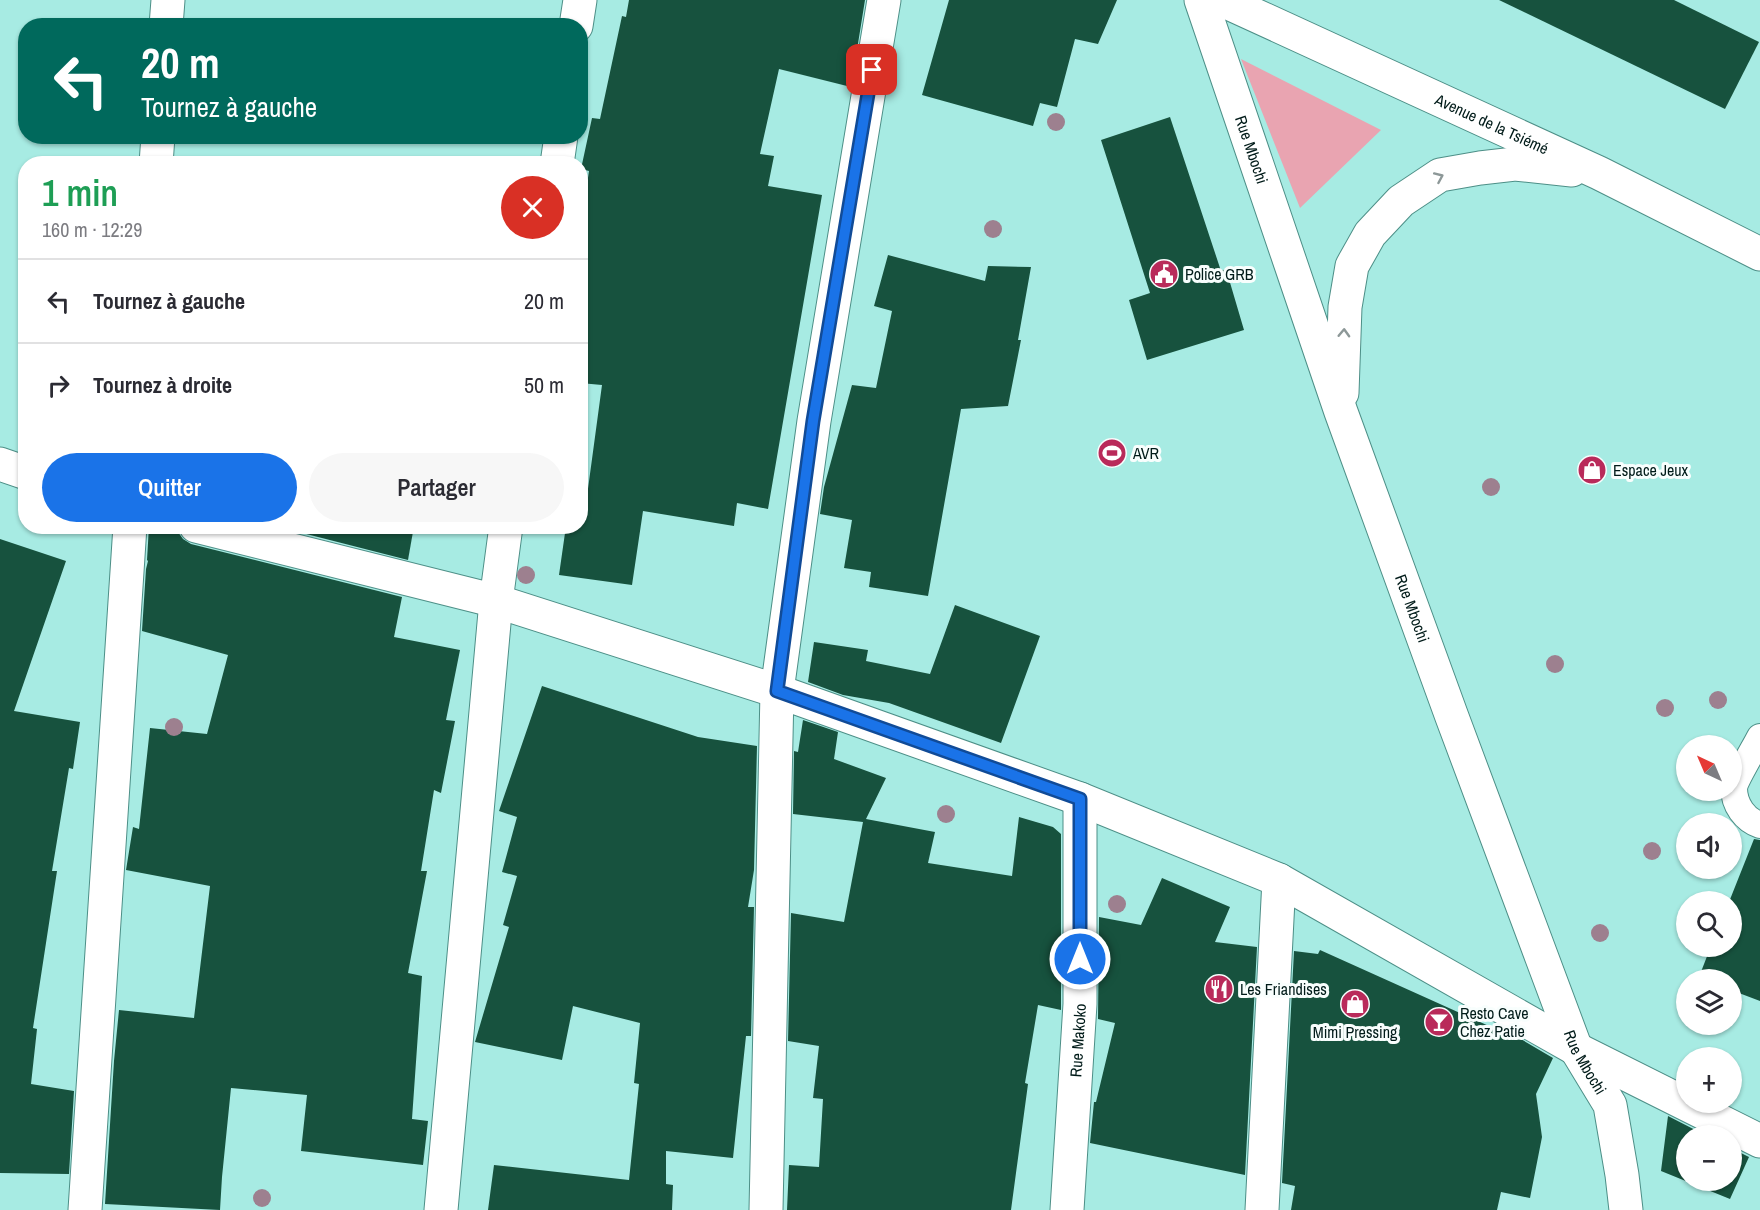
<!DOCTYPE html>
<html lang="fr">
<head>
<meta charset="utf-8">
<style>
  :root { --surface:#fff; --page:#f7f7f7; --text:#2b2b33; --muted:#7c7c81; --line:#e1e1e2; --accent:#1a73e8 }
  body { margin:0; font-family:"Archivo Narrow",sans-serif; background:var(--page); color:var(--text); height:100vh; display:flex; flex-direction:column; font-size:22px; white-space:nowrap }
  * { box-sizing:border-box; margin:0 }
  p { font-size:20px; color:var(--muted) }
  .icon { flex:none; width:33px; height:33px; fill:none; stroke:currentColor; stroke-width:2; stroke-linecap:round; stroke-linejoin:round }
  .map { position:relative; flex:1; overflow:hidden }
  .panel { position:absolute; left:18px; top:156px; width:570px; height:378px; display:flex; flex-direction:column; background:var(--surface); border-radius:24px; box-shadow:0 2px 4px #0004 }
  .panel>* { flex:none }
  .banner { position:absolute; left:18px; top:18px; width:570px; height:126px; border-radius:24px; box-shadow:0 2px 4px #0004; background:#00695c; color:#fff; overflow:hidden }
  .needle { width:39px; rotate:316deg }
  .controls { position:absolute; left:1676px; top:735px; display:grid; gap:12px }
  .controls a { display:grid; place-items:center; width:66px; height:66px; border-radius:50%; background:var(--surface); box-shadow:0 2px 4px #0004; font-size:30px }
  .pin { position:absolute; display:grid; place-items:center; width:51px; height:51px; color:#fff; margin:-26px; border-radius:12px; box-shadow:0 3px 9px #0006 }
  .me { position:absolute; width:66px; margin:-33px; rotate:0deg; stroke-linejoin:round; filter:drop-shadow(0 0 4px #0008) }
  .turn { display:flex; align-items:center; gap:21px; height:126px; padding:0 24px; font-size:27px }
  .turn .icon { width:78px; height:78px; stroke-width:2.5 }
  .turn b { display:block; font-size:42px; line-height:51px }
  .round { display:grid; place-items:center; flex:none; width:63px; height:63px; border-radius:32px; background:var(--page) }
  .overview { display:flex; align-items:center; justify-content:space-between; height:102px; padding:0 24px }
  h1 { font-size:36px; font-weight:600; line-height:45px; color:#1e9e55 }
  .button { display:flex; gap:12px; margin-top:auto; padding:12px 24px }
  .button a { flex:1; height:69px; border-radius:36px; background:var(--accent); color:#fff; font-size:24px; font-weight:600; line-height:69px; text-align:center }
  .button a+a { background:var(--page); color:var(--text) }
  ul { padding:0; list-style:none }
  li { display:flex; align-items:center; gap:18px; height:84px; padding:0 24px; border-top:2px solid var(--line) }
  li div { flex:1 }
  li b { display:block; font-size:22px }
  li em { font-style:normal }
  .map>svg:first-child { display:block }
</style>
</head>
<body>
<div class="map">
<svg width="1760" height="1210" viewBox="0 0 1760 1210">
  <rect width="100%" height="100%" fill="#a7ebe3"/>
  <path fill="#e9a4b1" d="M 1241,59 L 1381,130 L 1300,208 Z"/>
  <g fill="#17523e">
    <path d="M 629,0 L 865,0 L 851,87 L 779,69 L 760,154 L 774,156 L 768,186 L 822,195 L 768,509 L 737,503 L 734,526 L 643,511 L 632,585 L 559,575 L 566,526 L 580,526 L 580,511 L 585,511 L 602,385 L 580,383 L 580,232 L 589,171 L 581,169 L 592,118 L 600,119 L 622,16 L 626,17 Z"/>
    <path d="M 949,0 L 1117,0 L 1098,44 L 1075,39 L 1057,107 L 1040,103 L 1033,126 L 922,95 Z"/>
    <path d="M 1499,0 L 1674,0 L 1759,42 L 1725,109 Z"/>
    <path d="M 1170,117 L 1221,271 L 1226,269 L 1244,330 L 1147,360 L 1129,300 L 1150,293 L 1101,140 Z"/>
    <path d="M 888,255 L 985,281 L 988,266 L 1031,267 L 1018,340 L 1021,340 L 1008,406 L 961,409 L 928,596 L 869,587 L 871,572 L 844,568 L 852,520 L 820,514 L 824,487 L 852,385 L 876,388 L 892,311 L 874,306 Z"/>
    <path d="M 149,526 L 178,526 L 178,532 L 183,539 L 191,544 L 402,597 L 394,637 L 460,650 L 446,720 L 455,721 L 441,793 L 434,790 L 421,871 L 427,871 L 408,973 L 422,976 L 412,1119 L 428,1121 L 423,1165 L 301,1151 L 307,1095 L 231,1088 L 222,1177 L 220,1210 L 105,1204 L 114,1061 L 119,1010 L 194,1018 L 210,886 L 126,870 L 133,827 L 139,829 L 150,728 L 207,734 L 228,655 L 142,631 L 146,569 L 148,561 L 147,560 Z"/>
    <path d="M 275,526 L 414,526 L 408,560 Z"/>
    <path d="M 0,539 L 66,561 L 14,711 L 80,722 L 73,769 L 69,768 L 52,871 L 57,871 L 33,1028 L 37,1029 L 31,1084 L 74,1091 L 69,1174 L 0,1173 Z"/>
    <path d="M 955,605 L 1040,636 L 1001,743 L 889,703 L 843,695 L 808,682 L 814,642 L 868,650 L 866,661 L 930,674 Z"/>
    <path d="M 542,686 L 698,737 L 757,746 L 754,870 L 748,907 L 754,907 L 751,1036 L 746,1036 L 733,1158 L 666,1151 L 666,1184 L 673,1185 L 672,1210 L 488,1210 L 494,1165 L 629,1180 L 639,1084 L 634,1083 L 640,1023 L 573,1006 L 562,1060 L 475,1042 L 509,927 L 503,925 L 517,876 L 502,872 L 517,817 L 499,811 Z"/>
    <path d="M 803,720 L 838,732 L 834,759 L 886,778 L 866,819 L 935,832 L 928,863 L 1012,876 L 1019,817 L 1053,827 L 1061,834 L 1061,1010 L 1038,1005 L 1025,1083 L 1028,1084 L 1011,1210 L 787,1210 L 789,1165 L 819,1167 L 823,1099 L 813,1098 L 819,1046 L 788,1041 L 791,913 L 844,922 L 863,822 L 793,814 L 794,751 L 798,752 Z"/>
    <path d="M 1754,839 L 1760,840 L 1760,1001 L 1731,990 L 1731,980 L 1705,980 L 1699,977 L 1711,946 L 1731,946 L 1731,902 L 1729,902 Z"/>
    <path d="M 1162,878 L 1230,907 L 1215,942 L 1257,947 L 1245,1175 L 1090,1143 L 1094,1102 L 1096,1102 L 1115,1023 L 1098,1019 L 1099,917 L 1141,925 Z"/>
    <path d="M 1320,950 L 1500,1031 L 1500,1029 L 1514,1035 L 1553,1058 L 1536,1094 L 1542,1137 L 1530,1198 L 1501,1192 L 1497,1210 L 1291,1210 L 1295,1186 L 1282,1183 L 1294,951 L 1318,954 Z"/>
    <path d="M 1668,1116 L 1707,1136 L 1686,1136 L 1686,1180 L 1731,1180 L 1731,1148 L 1749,1157 L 1730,1199 L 1661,1171 Z"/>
  </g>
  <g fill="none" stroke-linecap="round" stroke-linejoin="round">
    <g stroke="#4d8f87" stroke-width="28">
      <path id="lane" d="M 1760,737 C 1755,747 1735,780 1734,788 C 1734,805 1745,820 1760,825"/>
    </g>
    <g stroke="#4d8f87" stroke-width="35">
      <g id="street">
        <path d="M 166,26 L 168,0"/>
        <path d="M 576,26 L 580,0"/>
        <path d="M 156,164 L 158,136"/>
        <path d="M 557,164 L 561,136"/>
        <path d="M 0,464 L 26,473"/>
        <path d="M 196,526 L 496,601 L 777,691 L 1080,799 L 1279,880 L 1576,1049 L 1760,1141"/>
        <path d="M 85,1210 L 130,526"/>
        <path d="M 441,1210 L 496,601 L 506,526"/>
        <path d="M 766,1210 L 777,691 L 814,421 L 884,0"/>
        <path id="s1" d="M 1067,1210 L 1080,1004 L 1080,799"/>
        <path d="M 1262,1210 L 1279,880"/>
      </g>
    </g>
    <g stroke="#4d8f87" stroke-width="35">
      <g id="secondary">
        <path id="s2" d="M 1201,0 L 1341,412 L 1452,717 L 1576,1049 L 1610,1105 L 1622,1175 L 1626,1210"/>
        <path id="s3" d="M 1222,0 L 1599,173 L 1760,254"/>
        <path d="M 1342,393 L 1345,307 L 1352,266 L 1370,234 L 1401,201 L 1440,175 L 1480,168 L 1515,164 L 1572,170"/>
      </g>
    </g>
    <use href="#lane" stroke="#fff" stroke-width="26"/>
    <use href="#street" stroke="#fff" stroke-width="33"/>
    <use href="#secondary" stroke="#fff" stroke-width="33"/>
  </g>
  <g fill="#9d808f">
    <circle cx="1056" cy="122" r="9"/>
    <circle cx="993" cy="229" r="9"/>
    <circle cx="1491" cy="487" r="9"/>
    <circle cx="526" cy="575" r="9"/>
    <circle cx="1555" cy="664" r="9"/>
    <circle cx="1718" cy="700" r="9"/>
    <circle cx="1665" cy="708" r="9"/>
    <circle cx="174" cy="727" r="9"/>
    <circle cx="946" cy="814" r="9"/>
    <circle cx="1652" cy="851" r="9"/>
    <circle cx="1117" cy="904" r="9"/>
    <circle cx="1600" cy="933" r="9"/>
    <circle cx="262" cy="1198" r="9"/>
  </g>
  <defs><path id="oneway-chevron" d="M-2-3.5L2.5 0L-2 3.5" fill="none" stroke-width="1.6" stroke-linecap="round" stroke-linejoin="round" transform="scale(1.5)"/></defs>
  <g stroke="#8d9898">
    <use href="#oneway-chevron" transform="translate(1439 177) rotate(-24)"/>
    <use href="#oneway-chevron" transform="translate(1344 333) rotate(-88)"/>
  </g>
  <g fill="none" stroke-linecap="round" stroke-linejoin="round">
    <g stroke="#114b97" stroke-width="15">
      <path id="route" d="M 872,70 L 813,421 L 777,691 L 1080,799 L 1080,959"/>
    </g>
    <use href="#route" stroke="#1a73e8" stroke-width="10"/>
  </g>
  <defs>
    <g id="civic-disc" transform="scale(1.5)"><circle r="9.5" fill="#b92a5a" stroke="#f8fefd"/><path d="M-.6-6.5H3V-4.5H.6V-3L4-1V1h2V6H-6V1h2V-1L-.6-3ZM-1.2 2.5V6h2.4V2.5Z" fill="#fff"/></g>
    <g id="stadium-disc" transform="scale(1.5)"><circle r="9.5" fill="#b92a5a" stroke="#f8fefd"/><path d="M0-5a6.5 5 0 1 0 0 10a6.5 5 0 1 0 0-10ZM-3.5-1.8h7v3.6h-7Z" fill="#fff"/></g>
    <g id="shop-disc" transform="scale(1.5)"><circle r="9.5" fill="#b92a5a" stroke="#f8fefd"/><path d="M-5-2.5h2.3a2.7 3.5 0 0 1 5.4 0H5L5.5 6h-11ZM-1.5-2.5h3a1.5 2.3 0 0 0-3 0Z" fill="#fff"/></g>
    <g id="restaurant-disc" transform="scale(1.5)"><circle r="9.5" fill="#b92a5a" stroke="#f8fefd"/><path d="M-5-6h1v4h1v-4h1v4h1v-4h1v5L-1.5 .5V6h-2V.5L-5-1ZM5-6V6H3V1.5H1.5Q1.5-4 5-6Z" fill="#fff"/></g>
    <g id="bar-disc" transform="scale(1.5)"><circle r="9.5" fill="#b92a5a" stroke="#f8fefd"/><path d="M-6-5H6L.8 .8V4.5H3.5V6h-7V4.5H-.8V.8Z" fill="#fff"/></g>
  </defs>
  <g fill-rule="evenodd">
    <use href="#civic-disc" x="1164" y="274"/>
    <use href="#stadium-disc" x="1112" y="453"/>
    <use href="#shop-disc" x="1592" y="470"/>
    <use href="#restaurant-disc" x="1219" y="989"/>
    <use href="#shop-disc" x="1355" y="1004"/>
    <use href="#bar-disc" x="1439" y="1022"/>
  </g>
  <g text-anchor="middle" stroke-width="6" stroke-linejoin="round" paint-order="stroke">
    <g font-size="16" fill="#011b19" stroke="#f8fefd">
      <text dy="6" stroke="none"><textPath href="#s3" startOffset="297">Avenue de la Tsiémé</textPath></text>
      <text dy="6" stroke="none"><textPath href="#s2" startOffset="158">Rue Mbochi</textPath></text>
      <text dy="6" stroke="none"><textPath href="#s2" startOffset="644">Rue Mbochi</textPath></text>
      <text dy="6" stroke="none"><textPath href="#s1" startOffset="170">Rue Makoko</textPath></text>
      <text dy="6" stroke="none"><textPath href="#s2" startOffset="1130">Rue Mbochi</textPath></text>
    </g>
    <g font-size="16" fill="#011b19" stroke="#f8fefd" text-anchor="start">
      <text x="1185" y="280">Police GRB</text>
      <text x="1133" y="459">AVR</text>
      <text x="1613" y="476">Espace Jeux</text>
      <text x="1240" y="995">Les Friandises</text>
      <text x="1460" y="1019">Resto Cave<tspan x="1460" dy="18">Chez Patie</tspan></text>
      <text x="1355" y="1038" text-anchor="middle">Mimi Pressing</text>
    </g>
  </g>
</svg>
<div class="controls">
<a><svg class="needle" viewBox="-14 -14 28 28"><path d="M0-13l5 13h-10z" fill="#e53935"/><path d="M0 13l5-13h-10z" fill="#7c7c81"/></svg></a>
<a><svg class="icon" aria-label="sound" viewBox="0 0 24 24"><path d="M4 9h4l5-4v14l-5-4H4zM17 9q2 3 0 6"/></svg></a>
<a><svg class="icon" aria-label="search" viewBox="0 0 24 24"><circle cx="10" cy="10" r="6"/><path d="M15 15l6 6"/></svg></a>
<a><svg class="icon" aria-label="layers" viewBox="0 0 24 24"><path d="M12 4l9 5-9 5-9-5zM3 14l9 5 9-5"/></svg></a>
<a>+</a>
<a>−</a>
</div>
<div class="pin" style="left:872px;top:70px;background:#d93025"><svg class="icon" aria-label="arrive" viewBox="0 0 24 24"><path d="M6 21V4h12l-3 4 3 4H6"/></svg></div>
<svg class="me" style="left:1080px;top:959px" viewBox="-20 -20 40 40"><circle r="17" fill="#1a73e8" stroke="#fff" stroke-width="3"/><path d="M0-11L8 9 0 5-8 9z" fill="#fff"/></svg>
<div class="banner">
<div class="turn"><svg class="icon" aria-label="left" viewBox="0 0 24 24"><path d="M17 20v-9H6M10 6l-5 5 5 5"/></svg><div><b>20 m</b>Tournez à gauche</div></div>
</div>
<section class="panel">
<div class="overview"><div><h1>1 min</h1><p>160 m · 12:29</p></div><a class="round" style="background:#d93025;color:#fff"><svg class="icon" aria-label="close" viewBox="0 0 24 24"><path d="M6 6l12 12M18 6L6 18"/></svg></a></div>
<ul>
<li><svg class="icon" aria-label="left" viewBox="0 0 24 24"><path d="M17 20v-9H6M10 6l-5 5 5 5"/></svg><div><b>Tournez à gauche</b></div><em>20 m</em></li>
<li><svg class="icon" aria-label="right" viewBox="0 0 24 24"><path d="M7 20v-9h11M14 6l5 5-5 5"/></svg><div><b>Tournez à droite</b></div><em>50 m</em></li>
</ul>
<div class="button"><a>Quitter</a><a>Partager</a></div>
</section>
</div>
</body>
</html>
